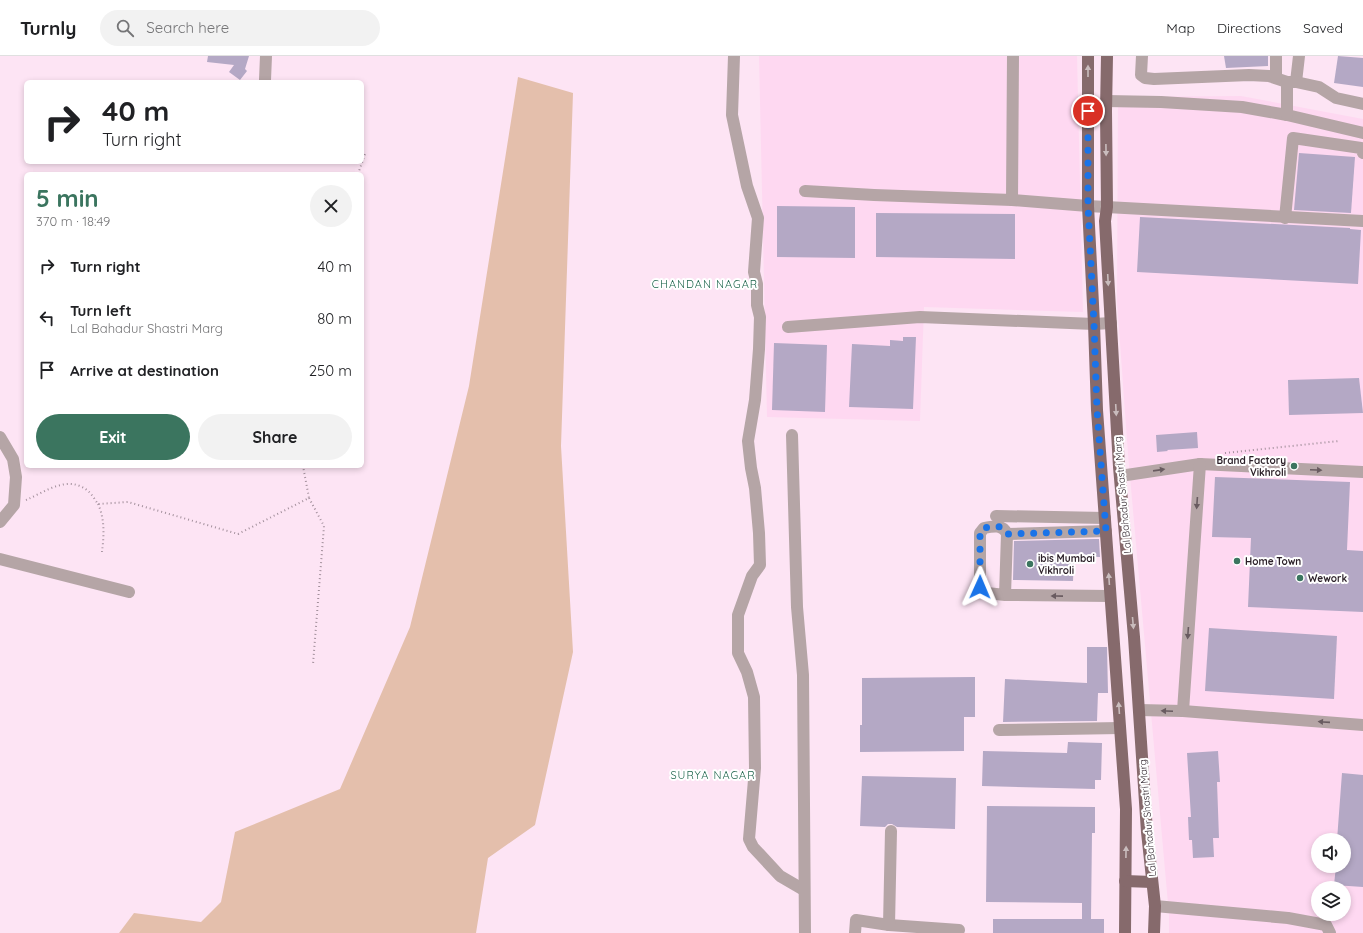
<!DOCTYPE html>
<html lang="en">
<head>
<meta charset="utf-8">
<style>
  :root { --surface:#fff; --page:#f2f2f2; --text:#202124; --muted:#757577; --line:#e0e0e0; --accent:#3b755f }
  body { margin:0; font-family:Quicksand,sans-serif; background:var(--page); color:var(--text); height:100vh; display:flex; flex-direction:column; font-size:15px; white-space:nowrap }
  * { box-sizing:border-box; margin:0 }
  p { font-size:13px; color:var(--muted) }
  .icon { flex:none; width:22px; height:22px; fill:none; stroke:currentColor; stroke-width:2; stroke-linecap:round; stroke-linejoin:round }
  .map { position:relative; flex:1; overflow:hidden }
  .panel { position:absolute; left:24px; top:116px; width:340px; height:296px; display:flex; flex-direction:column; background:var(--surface); border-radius:6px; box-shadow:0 2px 6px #0003 }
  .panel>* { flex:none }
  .guide { position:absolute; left:24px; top:24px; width:340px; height:84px; border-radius:6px; box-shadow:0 2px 6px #0003; background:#fff; color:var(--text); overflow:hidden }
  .fabs { position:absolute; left:1311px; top:777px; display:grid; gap:8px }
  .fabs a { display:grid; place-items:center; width:40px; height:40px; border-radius:50%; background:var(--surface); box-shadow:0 2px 6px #0003; font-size:20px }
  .pin { position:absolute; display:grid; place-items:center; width:34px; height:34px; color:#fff; margin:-17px; border:2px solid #fff; border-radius:50%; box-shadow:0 1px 4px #0007 }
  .me { position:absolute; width:44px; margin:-22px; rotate:1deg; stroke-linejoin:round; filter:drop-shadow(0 0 3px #0008) }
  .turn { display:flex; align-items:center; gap:14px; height:84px; padding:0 12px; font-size:18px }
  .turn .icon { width:52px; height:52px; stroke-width:2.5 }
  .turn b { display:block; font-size:28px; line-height:34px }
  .round { display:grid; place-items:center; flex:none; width:42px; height:42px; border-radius:21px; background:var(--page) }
  .overview { display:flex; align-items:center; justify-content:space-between; height:68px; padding:0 12px }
  h1 { font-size:24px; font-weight:800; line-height:30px; color:var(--accent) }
  .button { display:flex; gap:8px; margin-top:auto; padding:8px 12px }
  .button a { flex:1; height:46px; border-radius:24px; background:var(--accent); color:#fff; font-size:16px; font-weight:800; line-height:46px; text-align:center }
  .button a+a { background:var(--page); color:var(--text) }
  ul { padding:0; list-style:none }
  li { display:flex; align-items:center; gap:12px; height:52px; padding:0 12px }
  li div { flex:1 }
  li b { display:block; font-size:15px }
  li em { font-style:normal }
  header { display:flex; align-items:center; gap:24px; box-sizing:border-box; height:56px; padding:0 20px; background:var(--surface); border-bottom:1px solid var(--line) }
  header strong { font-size:19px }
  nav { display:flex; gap:22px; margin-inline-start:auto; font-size:14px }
  .search { width:280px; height:36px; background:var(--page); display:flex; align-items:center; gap:10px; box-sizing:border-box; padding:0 14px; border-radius:22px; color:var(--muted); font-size:15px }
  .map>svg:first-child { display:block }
</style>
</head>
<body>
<header>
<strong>Turnly</strong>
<div class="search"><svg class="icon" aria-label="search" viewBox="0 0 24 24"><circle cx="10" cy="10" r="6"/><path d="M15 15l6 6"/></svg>Search here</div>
<nav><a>Map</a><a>Directions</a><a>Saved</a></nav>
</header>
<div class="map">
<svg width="1363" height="877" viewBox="0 0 1363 877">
  <rect width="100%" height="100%" fill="#fde4f4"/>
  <g fill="#fed8f1" fill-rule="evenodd">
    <path d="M 759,0 L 1077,0 L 1083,256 L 924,251 L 920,365 L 767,361 Z"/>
    <path d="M 1241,40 L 1363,63 L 1363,877 L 1169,877 L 1169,859 L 1128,398 L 1117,245 L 1118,41 ZM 1318,784 L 1344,784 L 1344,810 L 1318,810 ZM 1318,832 L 1344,832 L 1344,858 L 1318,858 Z"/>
  </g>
  <path fill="#e4bfac" d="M 518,21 L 573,37 L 561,390 L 573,596 L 535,769 L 488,802 L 476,877 L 119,877 L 134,857 L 201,866 L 221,846 L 235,776 L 340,733 L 410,571 L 469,330 Z"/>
  <g fill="#b4a8c5">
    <path d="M 208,0 L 249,0 L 245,13 L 247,15 L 240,24 L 229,16 L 234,9 L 207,6 Z"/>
    <path d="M 1224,0 L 1268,0 L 1268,10 L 1226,12 Z"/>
    <path d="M 1338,0 L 1363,2 L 1363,31 L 1334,27 Z"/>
    <path d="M 1299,97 L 1355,101 L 1351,157 L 1294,154 Z"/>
    <path d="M 777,150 L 855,151 L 855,202 L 777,201 Z"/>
    <path d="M 876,157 L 1015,158 L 1015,203 L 876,201 Z"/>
    <path d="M 1140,161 L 1350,172 L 1350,173 L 1361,174 L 1358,228 L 1137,216 Z"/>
    <path d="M 903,281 L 916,281 L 913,353 L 849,351 L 852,288 L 890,290 L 890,284 L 903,285 Z"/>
    <path d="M 774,287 L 827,289 L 825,356 L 772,354 Z"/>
    <path d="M 1359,322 L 1363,357 L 1289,359 L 1288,324 Z"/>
    <path d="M 1197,376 L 1198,392 L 1167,394 L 1168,395 L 1157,396 L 1156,379 Z"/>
    <path d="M 1215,421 L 1350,426 L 1347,494 L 1363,495 L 1363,556 L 1248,551 L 1251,482 L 1212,481 Z"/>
    <path d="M 1094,483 L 1099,483 L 1100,501 L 1074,500 L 1073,525 L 1013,524 L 1014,485 Z"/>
    <path d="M 1209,572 L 1337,580 L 1334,643 L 1205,635 Z"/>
    <path d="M 1087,591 L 1107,591 L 1108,637 L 1098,637 L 1097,665 L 1003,666 L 1005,623 L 1087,627 Z"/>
    <path d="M 975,621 L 975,661 L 964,661 L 964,695 L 860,696 L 860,669 L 862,669 L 862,622 Z"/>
    <path d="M 1068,686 L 1102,687 L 1101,724 L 1095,724 L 1095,733 L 982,730 L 983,695 L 1067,697 Z"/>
    <path d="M 1218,695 L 1220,726 L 1217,726 L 1219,782 L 1213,782 L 1214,801 L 1193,802 L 1192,784 L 1189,784 L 1188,761 L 1191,761 L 1187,697 Z"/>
    <path d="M 1342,717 L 1363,719 L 1363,831 L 1334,829 L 1336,810 L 1344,810 L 1344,784 L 1337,784 Z"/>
    <path d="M 862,720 L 956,722 L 955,773 L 897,771 L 892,768 L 888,768 L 885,771 L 860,770 Z"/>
    <path d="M 987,750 L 1095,751 L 1095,777 L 1092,777 L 1091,863 L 1104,863 L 1104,877 L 993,877 L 993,863 L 1082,863 L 1082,847 L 986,846 Z"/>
  </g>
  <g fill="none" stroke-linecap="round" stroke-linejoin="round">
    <g stroke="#a3909c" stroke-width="2" stroke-dasharray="1 3" stroke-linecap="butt">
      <path d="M 358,118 L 365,98"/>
      <path d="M 1225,397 L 1339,385"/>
      <path d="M 309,442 L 324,470 L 313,608"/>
      <path d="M 26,444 C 45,436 68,418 88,435 C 92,438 95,444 98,448 L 128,446 L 238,478 L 309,442 L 303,410"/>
      <path d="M 98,448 C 105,463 104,480 102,496"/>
    </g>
    <g stroke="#b5a5a6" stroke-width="12">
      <path d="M 734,0 L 732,59 L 747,130 L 758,162 L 754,216 L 757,228 L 757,249 L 760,261 L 759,293 L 755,344 L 748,385 L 751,412 L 755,432 L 759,477 L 760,509 L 752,520 L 738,559 L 738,597 L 747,616 L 754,641 L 755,712 L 749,783 L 753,791 L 780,820 L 804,834"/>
      <path d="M 1142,0 L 1141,19 L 1145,22 L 1154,23 L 1249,19 L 1269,20 L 1287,26"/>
      <path d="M 1276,22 L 1276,0"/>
      <path d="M 265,24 L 266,0"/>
      <path d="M 1296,26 L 1299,0"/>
      <path d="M 1106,45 L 1161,46 L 1242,51 L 1287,59 L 1363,77"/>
      <path d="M 1287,59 L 1287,26 L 1296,26 L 1319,31 L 1336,42 L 1363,48"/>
      <path d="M 805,135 L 874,139 L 1012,144 L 1088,150 L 1363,165"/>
      <path d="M 1012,144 L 1013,0"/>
      <path d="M 1285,162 L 1293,82 L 1361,92 L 1363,97"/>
      <path d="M 788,271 L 920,261 L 1094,268 L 1111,267"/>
      <path d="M 792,379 L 797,551 L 803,619 L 805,877"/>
      <path d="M 0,381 L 13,403 L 16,421 L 14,449 L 0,466"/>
      <path d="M 1120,420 L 1200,408 L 1363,416"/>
      <path d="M 996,460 L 1105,462"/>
      <path d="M 1007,478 L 1106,475"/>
      <path d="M 0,503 L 129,536"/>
      <path d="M 1005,539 L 1007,478 C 1003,468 993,470 984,472 L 980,477 L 980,531 L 982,535 L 987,537 L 1005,539 L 1110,540"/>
      <path d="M 1139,654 L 1183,655 L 1363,669"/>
      <path d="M 1183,655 L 1200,408"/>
      <path d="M 999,674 L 1120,672"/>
      <path d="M 1155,850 L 1288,862 L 1326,869 L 1330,877"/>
      <path d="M 889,869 L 959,874"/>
      <path d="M 855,877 L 856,864 L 889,869 L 891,775"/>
    </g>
    <g stroke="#866a6c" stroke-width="12">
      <path d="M 1088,0 L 1088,150 L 1094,268 L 1097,354 L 1126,753 L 1125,877"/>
      <path d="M 1107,0 L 1106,55 L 1107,151 L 1105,165 L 1119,411 L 1134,581 L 1147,776 L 1155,850 L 1154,877"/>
      <path d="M 1125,825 L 1152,826"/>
    </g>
  </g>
  <defs><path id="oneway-solid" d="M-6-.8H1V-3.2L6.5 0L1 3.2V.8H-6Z"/></defs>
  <g fill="#c9bcbd">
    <use href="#oneway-solid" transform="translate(1088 15) rotate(-90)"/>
    <use href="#oneway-solid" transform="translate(1106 94) rotate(89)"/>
    <use href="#oneway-solid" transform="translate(1108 224) rotate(87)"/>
    <use href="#oneway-solid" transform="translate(1116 354) rotate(87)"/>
    <use href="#oneway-solid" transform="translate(1109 523) rotate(-94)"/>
    <use href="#oneway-solid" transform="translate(1133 567) rotate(85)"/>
    <use href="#oneway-solid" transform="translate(1119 652) rotate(-94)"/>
    <use href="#oneway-solid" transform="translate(1126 796) rotate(-89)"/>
  </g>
  <g fill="#695b60">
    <use href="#oneway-solid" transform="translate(1159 414) rotate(-8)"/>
    <use href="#oneway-solid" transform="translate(1316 414) rotate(3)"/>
    <use href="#oneway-solid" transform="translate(1197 447) rotate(94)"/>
    <use href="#oneway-solid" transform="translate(1057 540) rotate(-179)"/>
    <use href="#oneway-solid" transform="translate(1188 577) rotate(94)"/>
    <use href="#oneway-solid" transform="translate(1167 655) rotate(-178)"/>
    <use href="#oneway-solid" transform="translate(1324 666) rotate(-176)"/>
  </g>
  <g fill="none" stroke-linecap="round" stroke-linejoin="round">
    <path stroke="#1a73e8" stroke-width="7" stroke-dasharray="0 12.6" d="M 980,531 L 980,477 L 984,472 C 993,470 1003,468 1007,478 L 1106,475 L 1097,354 L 1094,268 L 1088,150 L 1088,55"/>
  </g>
  <g fill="#3b755f" stroke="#fff" stroke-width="1.5">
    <circle cx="1294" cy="410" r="4"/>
    <circle cx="1237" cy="505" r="4"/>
    <circle cx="1030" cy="508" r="4"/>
    <circle cx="1300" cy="522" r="4"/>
  </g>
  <g text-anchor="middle" stroke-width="4" stroke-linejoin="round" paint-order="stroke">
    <g font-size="10" font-weight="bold" fill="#2a1f27" stroke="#fff" text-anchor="start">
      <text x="1286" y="408" text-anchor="end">Brand Factory<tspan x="1286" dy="12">Vikhroli</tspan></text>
      <text x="1038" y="506">ibis Mumbai<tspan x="1038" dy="12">Vikhroli</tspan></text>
      <text x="1245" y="509">Home Town</text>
      <text x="1308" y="526">Wework</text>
    </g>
    <g font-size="10" fill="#2a1f27" stroke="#fff">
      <text transform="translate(1122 439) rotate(-95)" y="4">Lal Bahadur Shastri Marg</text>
      <text transform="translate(1147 762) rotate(-95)" y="4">Lal Bahadur Shastri Marg</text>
    </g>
    <g font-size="11" letter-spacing="1" fill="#1f654d" stroke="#fff">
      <text x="705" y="232">CHANDAN NAGAR</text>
      <text x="713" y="723">SURYA NAGAR</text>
    </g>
  </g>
</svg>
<div class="fabs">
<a><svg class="icon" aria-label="sound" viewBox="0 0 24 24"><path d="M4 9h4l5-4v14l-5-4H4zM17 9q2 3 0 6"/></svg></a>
<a><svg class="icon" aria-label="layers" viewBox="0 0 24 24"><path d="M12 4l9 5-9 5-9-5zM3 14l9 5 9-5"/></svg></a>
</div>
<div class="pin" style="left:1088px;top:55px;background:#d93025"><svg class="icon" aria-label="arrive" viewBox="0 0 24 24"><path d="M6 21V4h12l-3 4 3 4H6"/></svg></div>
<svg class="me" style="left:980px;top:531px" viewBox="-20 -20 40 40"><path d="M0-17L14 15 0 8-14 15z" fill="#1a73e8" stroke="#fff" stroke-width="4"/></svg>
<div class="guide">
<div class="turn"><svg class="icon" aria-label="right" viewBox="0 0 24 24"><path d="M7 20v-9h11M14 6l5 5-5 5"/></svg><div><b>40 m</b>Turn right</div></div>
</div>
<section class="panel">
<div class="overview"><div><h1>5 min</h1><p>370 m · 18:49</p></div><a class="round"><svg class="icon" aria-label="close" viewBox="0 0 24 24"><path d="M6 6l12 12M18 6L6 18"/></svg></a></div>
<ul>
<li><svg class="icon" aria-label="right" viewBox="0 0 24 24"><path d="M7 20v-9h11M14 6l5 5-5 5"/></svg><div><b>Turn right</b></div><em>40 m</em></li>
<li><svg class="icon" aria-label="left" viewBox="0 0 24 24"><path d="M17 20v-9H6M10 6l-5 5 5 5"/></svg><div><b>Turn left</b><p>Lal Bahadur Shastri Marg</p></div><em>80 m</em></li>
<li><svg class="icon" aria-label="arrive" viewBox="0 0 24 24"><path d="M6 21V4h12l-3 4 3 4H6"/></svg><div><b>Arrive at destination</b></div><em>250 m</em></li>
</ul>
<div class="button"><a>Exit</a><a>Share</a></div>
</section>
</div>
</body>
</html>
